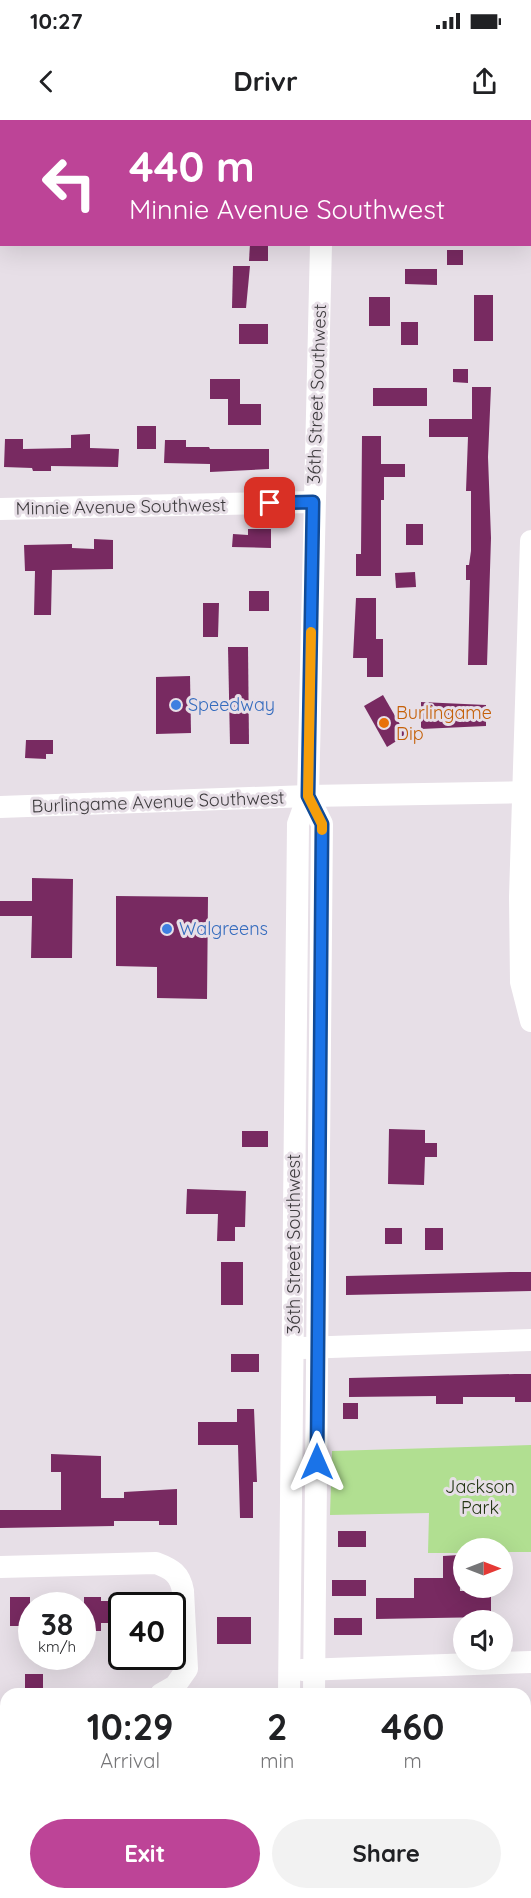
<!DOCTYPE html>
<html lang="en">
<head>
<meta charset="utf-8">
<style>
  :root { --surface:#fff; --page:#f2f2f2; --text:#202124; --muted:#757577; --accent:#bd4497 }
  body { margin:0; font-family:Quicksand,sans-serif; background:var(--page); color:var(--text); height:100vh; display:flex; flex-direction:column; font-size:22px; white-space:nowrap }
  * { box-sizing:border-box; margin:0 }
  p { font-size:20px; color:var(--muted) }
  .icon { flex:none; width:33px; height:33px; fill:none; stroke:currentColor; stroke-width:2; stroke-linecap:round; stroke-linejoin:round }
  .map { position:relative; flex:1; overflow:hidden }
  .details { position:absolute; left:0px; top:1568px; width:531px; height:212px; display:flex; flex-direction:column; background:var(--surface); border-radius:18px 18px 0 0; box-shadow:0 6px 24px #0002 }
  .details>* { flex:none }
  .guide { position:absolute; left:0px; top:0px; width:531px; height:126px; box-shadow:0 6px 24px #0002; background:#bd4497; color:#fff; overflow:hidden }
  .needle { width:39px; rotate:90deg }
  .buttons { position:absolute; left:453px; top:1418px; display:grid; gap:12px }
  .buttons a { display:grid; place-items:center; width:60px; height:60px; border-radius:50%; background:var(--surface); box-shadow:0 6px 24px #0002; font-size:30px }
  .speed { position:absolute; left:18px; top:1472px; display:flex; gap:12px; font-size:30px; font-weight:700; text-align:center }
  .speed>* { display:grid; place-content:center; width:78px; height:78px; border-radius:50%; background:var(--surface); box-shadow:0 6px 24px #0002; line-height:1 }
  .speed small { font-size:15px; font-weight:400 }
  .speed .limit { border:3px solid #111; border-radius:9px; background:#fff; color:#111 }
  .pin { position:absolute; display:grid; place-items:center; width:51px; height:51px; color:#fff; margin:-26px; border-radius:12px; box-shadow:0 3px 9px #0006 }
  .me { position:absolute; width:66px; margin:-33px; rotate:0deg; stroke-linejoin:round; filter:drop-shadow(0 0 4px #0008) }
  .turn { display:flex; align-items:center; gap:21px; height:126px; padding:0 30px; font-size:27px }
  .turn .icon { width:78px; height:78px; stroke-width:2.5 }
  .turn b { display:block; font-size:42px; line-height:51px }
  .eta { display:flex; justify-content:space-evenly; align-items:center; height:102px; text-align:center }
  .eta b { font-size:36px; font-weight:700; line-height:42px }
  .cta { display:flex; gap:12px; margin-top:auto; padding:12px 30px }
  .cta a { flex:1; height:69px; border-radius:36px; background:var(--accent); color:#fff; font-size:24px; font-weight:700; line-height:69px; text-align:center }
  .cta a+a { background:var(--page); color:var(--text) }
  .status { display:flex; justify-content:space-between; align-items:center; height:42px; padding:0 30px; background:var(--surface); direction:ltr }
  .status svg { height:16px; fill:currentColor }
  header { display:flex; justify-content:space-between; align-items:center; height:78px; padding:0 30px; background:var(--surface); font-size:27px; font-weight:700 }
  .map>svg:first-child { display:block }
</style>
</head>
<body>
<div class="status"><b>10:27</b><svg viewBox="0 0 49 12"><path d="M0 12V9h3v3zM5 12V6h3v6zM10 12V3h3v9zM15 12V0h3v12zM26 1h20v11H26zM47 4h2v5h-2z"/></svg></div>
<header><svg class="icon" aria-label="back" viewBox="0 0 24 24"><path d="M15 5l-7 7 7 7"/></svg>Drivr<svg class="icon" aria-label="share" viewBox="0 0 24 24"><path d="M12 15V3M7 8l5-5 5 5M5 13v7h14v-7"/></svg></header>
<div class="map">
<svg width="531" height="1778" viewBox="0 0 531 1778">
  <rect width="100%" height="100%" fill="#e7dfe7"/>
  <path fill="#b1df91" d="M 531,1325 L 531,1432 L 503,1432 L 502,1428 L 464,1428 L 463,1433 L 428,1433 L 429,1393 L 330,1395 L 332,1331 Z"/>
  <g fill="#782a61">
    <path d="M 250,124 L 268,124 L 268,141 L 249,141 Z"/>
    <rect x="447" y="130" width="16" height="15"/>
    <path d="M 233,146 L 250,146 L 246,188 L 232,188 Z"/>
    <path d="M 405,149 L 437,149 L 437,165 L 405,164 Z"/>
    <rect x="474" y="175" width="19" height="46"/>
    <rect x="369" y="177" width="21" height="29"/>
    <rect x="401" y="202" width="17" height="23"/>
    <rect x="239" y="204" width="29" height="20"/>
    <path d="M 453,249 L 468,249 L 468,263 L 453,262 Z"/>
    <path d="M 210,259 L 240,259 L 240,284 L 261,284 L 261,305 L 228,305 L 228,279 L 210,279 Z"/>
    <path d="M 472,267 L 491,267 L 488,337 L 491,418 L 487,545 L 468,545 L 470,460 L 466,460 L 466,445 L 469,445 L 471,431 L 471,371 L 466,371 L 468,317 L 429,317 L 429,299 L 472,299 Z"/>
    <rect x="373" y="268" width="54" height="18"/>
    <rect x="137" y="306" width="19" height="23"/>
    <path d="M 90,314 L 90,328 L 119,329 L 118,347 L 51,346 L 51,351 L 33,351 L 32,348 L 4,347 L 5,319 L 23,319 L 23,329 L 71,328 L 71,315 Z"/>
    <path d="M 362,316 L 381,316 L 381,344 L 405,344 L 405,357 L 384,357 L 384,380 L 381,380 L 381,456 L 356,456 L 356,434 L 361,434 Z"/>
    <path d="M 165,320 L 186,320 L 186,327 L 209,327 L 210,329 L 269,329 L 269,349 L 210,352 L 210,344 L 164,343 Z"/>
    <rect x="406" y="404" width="17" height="21"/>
    <path d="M 248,409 L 271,409 L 271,428 L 232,427 L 233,414 L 248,415 Z"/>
    <path d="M 94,419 L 113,420 L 113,449 L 52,450 L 51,495 L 34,495 L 35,451 L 25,451 L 24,425 L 72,424 L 72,428 L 94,429 Z"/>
    <path d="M 415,452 L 416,467 L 396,468 L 395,453 Z"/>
    <rect x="249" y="471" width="20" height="20"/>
    <path d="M 356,478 L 376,478 L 376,519 L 383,519 L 383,557 L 367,557 L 367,538 L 353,538 Z"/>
    <path d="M 203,483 L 219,483 L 218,517 L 203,517 Z"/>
    <path d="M 228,527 L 248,527 L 249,624 L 230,624 Z"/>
    <path d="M 190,556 L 191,613 L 156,614 L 156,557 Z"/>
    <path d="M 383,575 L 406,615 L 387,627 L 364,586 Z"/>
    <path d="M 421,582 L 486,585 L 486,606 L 421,609 Z"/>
    <path d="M 26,620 L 53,620 L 53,634 L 46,634 L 46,639 L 25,638 Z"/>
    <path d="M 32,758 L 73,759 L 72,838 L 31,838 L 32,796 L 0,796 L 0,781 L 32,781 Z"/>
    <path d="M 116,776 L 208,777 L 207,879 L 157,878 L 157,847 L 116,846 Z"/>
    <path d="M 389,1009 L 425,1010 L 425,1023 L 437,1023 L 437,1037 L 425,1037 L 424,1065 L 388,1064 Z"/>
    <rect x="242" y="1011" width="26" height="16"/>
    <path d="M 187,1069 L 246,1071 L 245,1107 L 235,1107 L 235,1121 L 217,1121 L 218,1094 L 186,1094 Z"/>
    <rect x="385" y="1108" width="17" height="16"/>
    <rect x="425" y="1108" width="18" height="22"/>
    <rect x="221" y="1142" width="22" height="43"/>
    <path d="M 511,1152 L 531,1152 L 531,1171 L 346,1175 L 346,1156 Z"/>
    <rect x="231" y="1234" width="28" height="18"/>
    <path d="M 515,1254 L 531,1254 L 531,1282 L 515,1282 L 515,1277 L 463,1277 L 463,1284 L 436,1284 L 436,1276 L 349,1277 L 349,1258 Z"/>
    <rect x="343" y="1283" width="15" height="16"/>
    <path d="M 237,1289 L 254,1289 L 257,1362 L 253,1362 L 253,1398 L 240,1398 L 238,1325 L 198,1325 L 198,1302 L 237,1302 Z"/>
    <path d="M 51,1334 L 101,1336 L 101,1378 L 124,1378 L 124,1372 L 177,1369 L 177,1405 L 159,1405 L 159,1401 L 114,1401 L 114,1406 L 0,1408 L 0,1390 L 61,1390 L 61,1352 L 51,1352 Z"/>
    <rect x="338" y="1411" width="28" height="16"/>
    <path d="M 459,1435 L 460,1471 L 491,1471 L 491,1497 L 376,1499 L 376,1478 L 414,1478 L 414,1458 L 443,1458 L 443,1436 Z"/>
    <rect x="332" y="1460" width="34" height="16"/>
    <rect x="10" y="1477" width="20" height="29"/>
    <path d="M 84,1477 L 101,1477 L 101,1481 L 122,1481 L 122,1503 L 101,1503 L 101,1511 L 84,1511 Z"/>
    <rect x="217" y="1497" width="34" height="27"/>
    <rect x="334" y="1498" width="28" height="17"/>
    <rect x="25" y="1554" width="18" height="20"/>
  </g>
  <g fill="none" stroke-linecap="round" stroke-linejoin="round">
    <g stroke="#fff" stroke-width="22">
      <path d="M 325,2 L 325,0"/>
      <path d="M 0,24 L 2,24"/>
      <path d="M 0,389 L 313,382"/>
      <path d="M 531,421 L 520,777 L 521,862 L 531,901"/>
      <path d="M 308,676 L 322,704 L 314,1574"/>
      <path d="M 0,687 L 308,676 L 531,672"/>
      <path d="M 302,1228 L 531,1220"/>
      <path d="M 0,1447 L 156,1443 C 172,1449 180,1454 183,1471 L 187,1549 L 175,1566 L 161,1574"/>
      <path d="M 302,1550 L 531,1542"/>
      <path d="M 289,1574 L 298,704 L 308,676 L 321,124"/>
      <path d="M 0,1638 L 6,1637"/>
      <path d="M 525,1719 L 531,1718"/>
      <path d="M 288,1778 L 289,1773"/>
      <path d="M 314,1778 L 314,1773"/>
    </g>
  </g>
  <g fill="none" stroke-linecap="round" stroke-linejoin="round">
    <g stroke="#114b97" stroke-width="15">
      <path id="route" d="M 270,383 L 313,382 L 308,676 L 322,704 L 317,1342"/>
    </g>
    <use href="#route" stroke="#1a73e8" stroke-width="10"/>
    <path stroke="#f59e0b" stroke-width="10" d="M 311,512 L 308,676 L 322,704 L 322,710"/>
  </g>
  <g fill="#3f7fe0" stroke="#e7dfe7" stroke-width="2">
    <circle cx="176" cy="585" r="6"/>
    <circle cx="167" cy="809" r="6"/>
  </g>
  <circle fill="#e8710a" stroke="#e7dfe7" stroke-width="2" cx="384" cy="603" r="6"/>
  <g text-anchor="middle" stroke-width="6" stroke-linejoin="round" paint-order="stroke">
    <g font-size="18" fill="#3e3b3e" stroke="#e7dfe7">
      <text transform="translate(317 274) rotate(-88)" y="6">36th Street Southwest</text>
      <text transform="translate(121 387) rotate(-1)" y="6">Minnie Avenue Southwest</text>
      <text transform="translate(158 682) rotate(-2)" y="6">Burlingame Avenue Southwest</text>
      <text transform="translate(294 1124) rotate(-90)" y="6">36th Street Southwest</text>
    </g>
    <g font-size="18" fill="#366cbe" stroke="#e7dfe7" text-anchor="start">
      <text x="188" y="591">Speedway</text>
      <text x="179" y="815">Walgreens</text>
    </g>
    <g font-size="18" fill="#c56008" stroke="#e7dfe7" text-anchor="start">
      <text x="396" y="599">Burlingame<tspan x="396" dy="21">Dip</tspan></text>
    </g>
    <g font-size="18" fill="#233613" stroke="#e7dfe7">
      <text x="480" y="1373">Jackson<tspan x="480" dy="21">Park</tspan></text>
    </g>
  </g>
</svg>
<div class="buttons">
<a><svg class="needle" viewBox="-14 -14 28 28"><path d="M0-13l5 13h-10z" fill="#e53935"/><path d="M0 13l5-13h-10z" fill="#757577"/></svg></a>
<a><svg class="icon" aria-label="sound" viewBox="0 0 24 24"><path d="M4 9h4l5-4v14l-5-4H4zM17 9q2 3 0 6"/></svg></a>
</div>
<div class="speed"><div>38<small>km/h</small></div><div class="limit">40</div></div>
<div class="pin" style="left:270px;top:383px;background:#d93025"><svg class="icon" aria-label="arrive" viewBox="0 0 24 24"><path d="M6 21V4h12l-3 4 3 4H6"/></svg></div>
<svg class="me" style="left:317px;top:1342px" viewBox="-20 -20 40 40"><path d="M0-17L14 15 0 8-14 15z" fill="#1a73e8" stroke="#fff" stroke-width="4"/></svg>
<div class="guide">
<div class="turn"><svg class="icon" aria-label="left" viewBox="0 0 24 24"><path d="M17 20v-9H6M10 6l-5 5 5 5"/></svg><div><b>440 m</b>Minnie Avenue Southwest</div></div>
</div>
<section class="details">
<div class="eta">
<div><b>10:29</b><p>Arrival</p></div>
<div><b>2</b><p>min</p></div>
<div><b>460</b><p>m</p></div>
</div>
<div class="cta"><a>Exit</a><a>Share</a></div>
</section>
</div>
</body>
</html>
